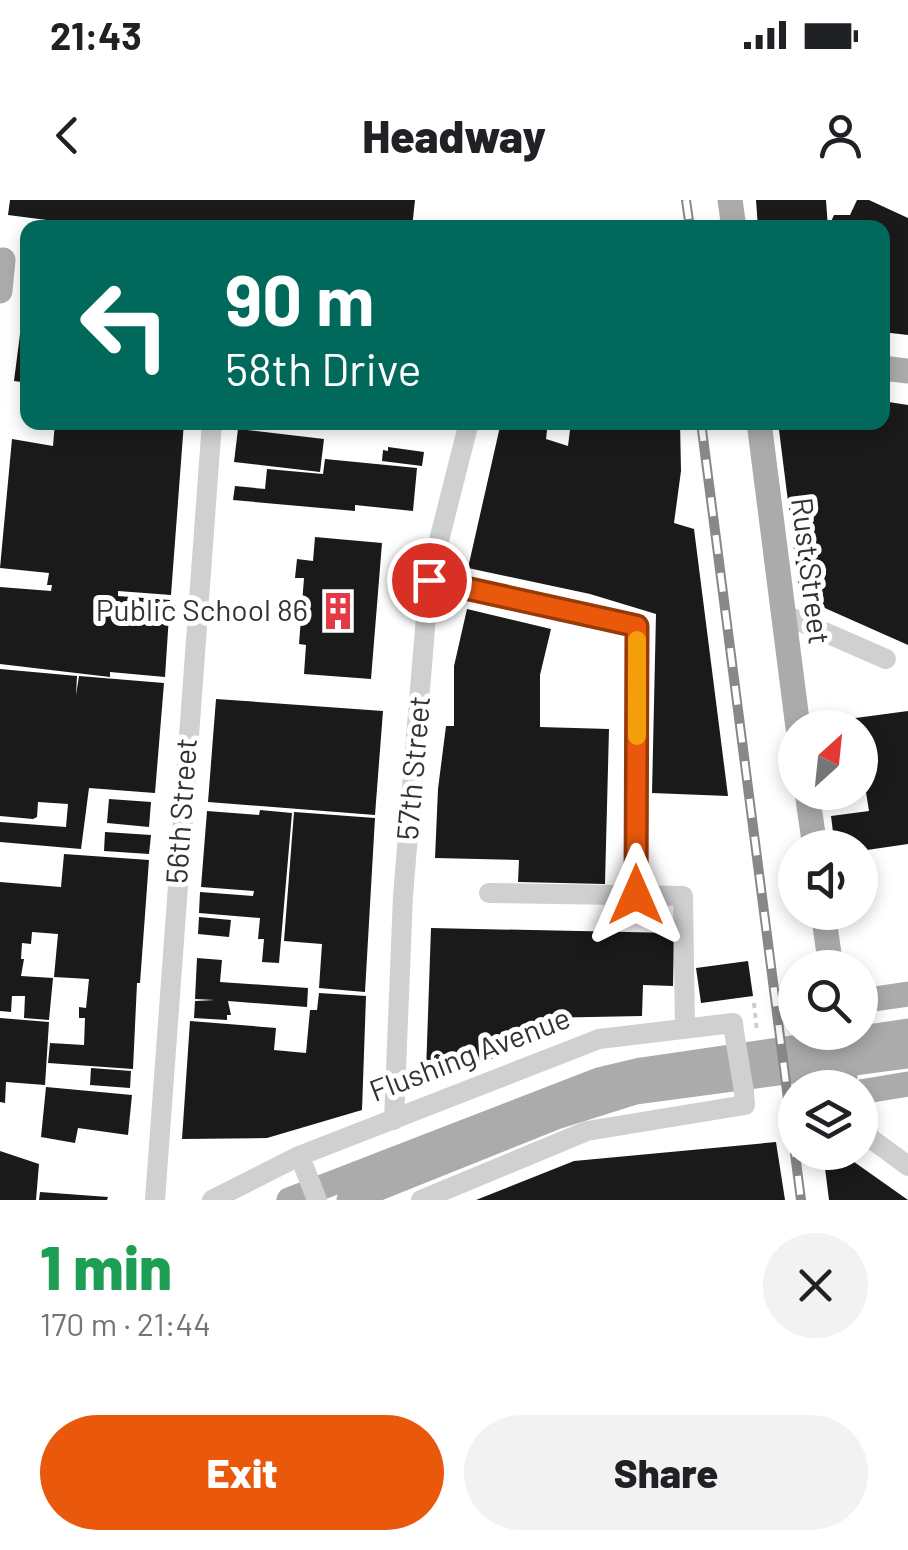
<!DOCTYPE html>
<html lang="en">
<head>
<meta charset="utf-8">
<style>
  :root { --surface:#fff; --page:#f2f2f2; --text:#202124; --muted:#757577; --accent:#ea580c }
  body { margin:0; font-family:Barlow,sans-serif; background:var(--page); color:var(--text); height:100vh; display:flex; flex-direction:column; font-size:38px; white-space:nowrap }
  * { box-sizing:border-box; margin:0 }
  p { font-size:32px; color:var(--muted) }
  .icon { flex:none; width:55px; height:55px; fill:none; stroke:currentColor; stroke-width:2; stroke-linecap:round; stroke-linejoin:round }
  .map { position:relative; height:1000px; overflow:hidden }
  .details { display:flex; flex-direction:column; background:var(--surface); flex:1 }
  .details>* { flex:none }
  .hud { position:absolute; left:20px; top:20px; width:870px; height:210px; border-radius:20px; box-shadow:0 5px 15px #0003; background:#00695c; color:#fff; overflow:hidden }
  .needle { width:65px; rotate:27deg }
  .fabs { position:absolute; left:778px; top:510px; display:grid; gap:20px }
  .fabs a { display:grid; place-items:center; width:100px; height:100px; border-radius:50%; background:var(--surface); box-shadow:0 5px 15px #0003; font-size:50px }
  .pin { position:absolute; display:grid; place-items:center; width:85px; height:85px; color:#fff; margin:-42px; border:5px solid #fff; border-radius:50%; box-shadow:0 2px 10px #0007 }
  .me { position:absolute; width:110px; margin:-55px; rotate:0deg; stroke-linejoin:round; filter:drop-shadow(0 0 8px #0008) }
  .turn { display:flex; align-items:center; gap:35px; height:210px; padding:0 40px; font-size:45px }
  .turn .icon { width:130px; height:130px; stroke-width:2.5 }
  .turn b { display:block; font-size:70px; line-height:85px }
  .round { display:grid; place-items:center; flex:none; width:105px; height:105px; border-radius:52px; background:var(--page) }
  .summary { display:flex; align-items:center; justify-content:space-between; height:170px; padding:0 40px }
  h1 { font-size:60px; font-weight:800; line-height:75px; color:#1e9e55 }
  .action { display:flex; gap:20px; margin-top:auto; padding:20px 40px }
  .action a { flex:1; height:115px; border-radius:60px; background:var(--accent); color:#fff; font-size:40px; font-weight:800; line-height:115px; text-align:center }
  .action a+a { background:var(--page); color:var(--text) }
  .status { display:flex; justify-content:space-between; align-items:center; height:70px; padding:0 50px; background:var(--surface); direction:ltr }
  .status svg { height:28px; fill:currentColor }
  header { display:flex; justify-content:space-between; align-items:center; height:130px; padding:0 40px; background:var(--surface); font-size:45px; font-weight:800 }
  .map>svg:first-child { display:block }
</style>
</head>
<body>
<div class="status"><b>21:43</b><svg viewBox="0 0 49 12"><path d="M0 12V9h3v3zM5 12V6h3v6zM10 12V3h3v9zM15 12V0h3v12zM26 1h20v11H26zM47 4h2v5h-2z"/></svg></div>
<header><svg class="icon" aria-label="back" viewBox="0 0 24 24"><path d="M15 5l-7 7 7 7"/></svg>Headway<svg class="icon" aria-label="person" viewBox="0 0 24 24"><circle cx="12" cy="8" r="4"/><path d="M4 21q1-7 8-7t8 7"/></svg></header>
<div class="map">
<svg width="908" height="1000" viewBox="0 0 908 1000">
  <rect width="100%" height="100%" fill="#fff"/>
  <g fill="#1a1a1a">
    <path d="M 10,0 L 415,0 L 412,28 L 109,28 L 8,15 Z"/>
    <path d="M 756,0 L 826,0 L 828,28 L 758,28 Z"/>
    <path d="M 857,0 L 869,0 L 908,18 L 908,135 L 882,132 L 882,28 L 828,28 L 834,15 L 850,15 Z"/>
    <path d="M 25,95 L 28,95 L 28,183 L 14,181 Z"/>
    <path d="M 882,201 L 908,205 L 908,445 L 800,397 L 778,222 L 882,222 Z"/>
    <path d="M 55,222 L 184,222 L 171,395 L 118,391 L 118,396 L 170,400 L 165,477 L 110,472 L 110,477 L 0,464 L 0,387 L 51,391 L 52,385 L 47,385 L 49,373 L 0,368 L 12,239 L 53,246 Z"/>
    <path d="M 501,222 L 548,222 L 546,239 L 568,246 L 571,222 L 680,222 L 681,271 L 674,323 L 694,329 L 728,596 L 652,593 L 656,414 L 590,394 L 468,368 Z"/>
    <path d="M 238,229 L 324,239 L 320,272 L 234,262 Z"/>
    <path d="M 388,247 L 424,252 L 422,266 L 382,261 L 383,250 L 388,251 Z"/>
    <path d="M 325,259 L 417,268 L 413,311 L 355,305 L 355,311 L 233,300 L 235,286 L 265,289 L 267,269 L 323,274 Z"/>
    <path d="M 315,337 L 382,343 L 371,479 L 304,474 L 306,445 L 299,444 L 304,378 L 295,378 L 297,359 L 313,361 Z"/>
    <path d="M 467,409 L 551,429 L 540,475 L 540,527 L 609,529 L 605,684 L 518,682 L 519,660 L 435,658 L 438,589 L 446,526 L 454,526 L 454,466 Z"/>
    <path d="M 0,469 L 77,476 L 76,495 L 79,476 L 164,483 L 155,593 L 89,588 L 81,649 L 0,642 L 0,622 L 66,627 L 68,604 L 38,602 L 37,617 L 33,619 L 0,616 Z"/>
    <path d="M 216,499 L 383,511 L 375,615 L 208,602 Z"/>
    <path d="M 908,511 L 908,644 L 860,651 L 860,648 L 835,648 L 831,616 L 869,611 L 865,586 L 860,587 L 860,528 L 819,528 L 818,523 Z"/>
    <path d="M 109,599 L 151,602 L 149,627 L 107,623 Z"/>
    <path d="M 260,610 L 292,613 L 279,763 L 262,762 L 264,739 L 258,739 L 260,718 L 199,713 L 200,692 L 253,696 L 254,691 L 201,687 L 207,611 L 259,615 Z"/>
    <path d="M 294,612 L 375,618 L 365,792 L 319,788 L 322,744 L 284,741 Z"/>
    <path d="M 105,632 L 151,635 L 149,654 L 104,651 Z"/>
    <path d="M 64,654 L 149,660 L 140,783 L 137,783 L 133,869 L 48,863 L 50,843 L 84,845 L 85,818 L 79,818 L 79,807 L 86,808 L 89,779 L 54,777 L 58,734 L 32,732 L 31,744 L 22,743 L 21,759 L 24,759 L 21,776 L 53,778 L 49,820 L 24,818 L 25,796 L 12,796 L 11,812 L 0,811 L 0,682 L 61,687 Z"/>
    <path d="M 199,717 L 231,720 L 229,737 L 198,734 Z"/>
    <path d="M 431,728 L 674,733 L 673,786 L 643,785 L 642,816 L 539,818 L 539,840 L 448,876 L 448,873 L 426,872 Z"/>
    <path d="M 197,758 L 222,760 L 220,782 L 308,788 L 307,807 L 228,801 L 231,815 L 227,815 L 227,820 L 194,818 L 195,801 L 215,800 L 195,799 Z"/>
    <path d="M 748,761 L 753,796 L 701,803 L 696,768 Z"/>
    <path d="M 319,793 L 366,796 L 362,910 L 267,938 L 182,939 L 190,821 L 276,828 L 274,850 L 306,853 L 310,810 L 317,810 Z"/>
    <path d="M 0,818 L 49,822 L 45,885 L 6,882 L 5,903 L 0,902 Z"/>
    <path d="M 91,868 L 131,871 L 130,888 L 90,885 Z"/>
    <path d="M 46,887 L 132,895 L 128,935 L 78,928 L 75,943 L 41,937 Z"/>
    <path d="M 776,942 L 785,1000 L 476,1000 L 574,961 Z"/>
    <path d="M 0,951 L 39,964 L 36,1000 L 0,1000 Z"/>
    <path d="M 823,952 L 840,952 L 908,1000 L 829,1000 Z"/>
    <path d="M 40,992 L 108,997 L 107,1000 L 39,1000 Z"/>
  </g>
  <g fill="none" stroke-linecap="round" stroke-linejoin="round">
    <path stroke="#cdcdcd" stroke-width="4" stroke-dasharray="5 5" stroke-linecap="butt" d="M 754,803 L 757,832"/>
    <g stroke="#d0d0d0" stroke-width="20">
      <path d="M 429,380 L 637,426 L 636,695"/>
      <path d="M 783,414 L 886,459"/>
      <path d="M 489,693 L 683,696 L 685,828"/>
      <path d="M 860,918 L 870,938 L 908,966"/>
      <path d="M 394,920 L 403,696 L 429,380 L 469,222"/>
      <path d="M 155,1000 L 212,222"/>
      <path d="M 212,1000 L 299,956 L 599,839 L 733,823 L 734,831"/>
      <path d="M 421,1000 L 587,931 L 745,905 L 744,892"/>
    </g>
    <g stroke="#ababab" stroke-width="25">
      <path d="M 730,0 L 734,28"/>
      <path d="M 0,91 L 3,60"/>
      <path d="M 882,168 L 908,171"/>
      <path d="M 759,222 L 798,528"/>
      <path d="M 807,592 L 815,648"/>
      <path d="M 823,712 L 831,768"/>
      <path d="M 860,801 L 908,794"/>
      <path d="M 860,892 L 908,884"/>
      <path d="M 289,1000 L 599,880 L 641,870 L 908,831"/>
      <path d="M 349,1000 L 559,916 L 635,892 L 908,856"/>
    </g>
    <g stroke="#888" stroke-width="10">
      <g id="rail">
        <path d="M 686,0 L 690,28"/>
        <path d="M 701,222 L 801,1000"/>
      </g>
    </g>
    <use href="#rail" stroke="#fff" stroke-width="6" stroke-dasharray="19" stroke-linecap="butt"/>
    <g stroke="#d0d0d0" stroke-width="20">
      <path d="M 734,831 L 744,892"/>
      <path d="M 304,967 L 317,1000"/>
    </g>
    <path stroke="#ababab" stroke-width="25" d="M 839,832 L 845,876"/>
  </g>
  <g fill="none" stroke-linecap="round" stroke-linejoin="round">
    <g stroke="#983908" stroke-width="25">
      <path id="route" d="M 429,380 L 637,426 L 636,695"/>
    </g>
    <use href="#route" stroke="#ea580c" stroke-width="18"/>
    <path stroke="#f59e0b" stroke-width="18" d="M 637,536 L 637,440"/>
  </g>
  <defs>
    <g id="building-bare" transform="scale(3)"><path d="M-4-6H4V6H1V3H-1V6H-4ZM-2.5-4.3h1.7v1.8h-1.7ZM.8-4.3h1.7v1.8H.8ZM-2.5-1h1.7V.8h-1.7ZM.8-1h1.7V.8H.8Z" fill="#e63946" stroke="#fff" stroke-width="2.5" paint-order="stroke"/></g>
  </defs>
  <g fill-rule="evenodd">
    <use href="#building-bare" x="338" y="411"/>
  </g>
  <g text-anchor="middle" stroke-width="10" stroke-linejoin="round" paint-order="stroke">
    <g font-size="30" fill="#333" stroke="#fff">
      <text transform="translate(810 371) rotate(83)" y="10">Rust Street</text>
      <text transform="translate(414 568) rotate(-85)" y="10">57th Street</text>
      <text transform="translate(182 611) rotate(-86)" y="10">56th Street</text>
      <text transform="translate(470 855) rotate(-21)" y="10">Flushing Avenue</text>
    </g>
    <g font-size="30" fill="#333" stroke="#fff" text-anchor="end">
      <text x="308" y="421">Public School 86</text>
    </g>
  </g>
</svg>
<div class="fabs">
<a><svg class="needle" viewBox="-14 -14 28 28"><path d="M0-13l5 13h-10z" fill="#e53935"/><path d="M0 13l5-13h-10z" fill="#757577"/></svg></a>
<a><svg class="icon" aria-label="sound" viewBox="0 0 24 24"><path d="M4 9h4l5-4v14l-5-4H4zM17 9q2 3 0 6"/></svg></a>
<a><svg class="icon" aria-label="search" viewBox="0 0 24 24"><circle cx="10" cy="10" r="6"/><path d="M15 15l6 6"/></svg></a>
<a><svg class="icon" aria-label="layers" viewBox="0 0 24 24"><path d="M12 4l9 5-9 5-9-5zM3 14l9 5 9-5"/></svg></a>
</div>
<div class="pin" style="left:429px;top:380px;background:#d93025"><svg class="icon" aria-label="arrive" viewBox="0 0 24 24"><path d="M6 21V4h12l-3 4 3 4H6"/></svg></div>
<svg class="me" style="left:636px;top:695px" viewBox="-20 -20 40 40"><path d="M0-17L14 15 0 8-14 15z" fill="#ea580c" stroke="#fff" stroke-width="4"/></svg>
<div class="hud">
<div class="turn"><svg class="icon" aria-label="left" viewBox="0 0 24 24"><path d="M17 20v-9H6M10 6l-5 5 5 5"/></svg><div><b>90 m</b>58th Drive</div></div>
</div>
</div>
<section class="details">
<div class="summary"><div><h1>1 min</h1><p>170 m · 21:44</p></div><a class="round"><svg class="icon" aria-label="close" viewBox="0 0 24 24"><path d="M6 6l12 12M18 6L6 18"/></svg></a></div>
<div class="action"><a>Exit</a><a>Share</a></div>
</section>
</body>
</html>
